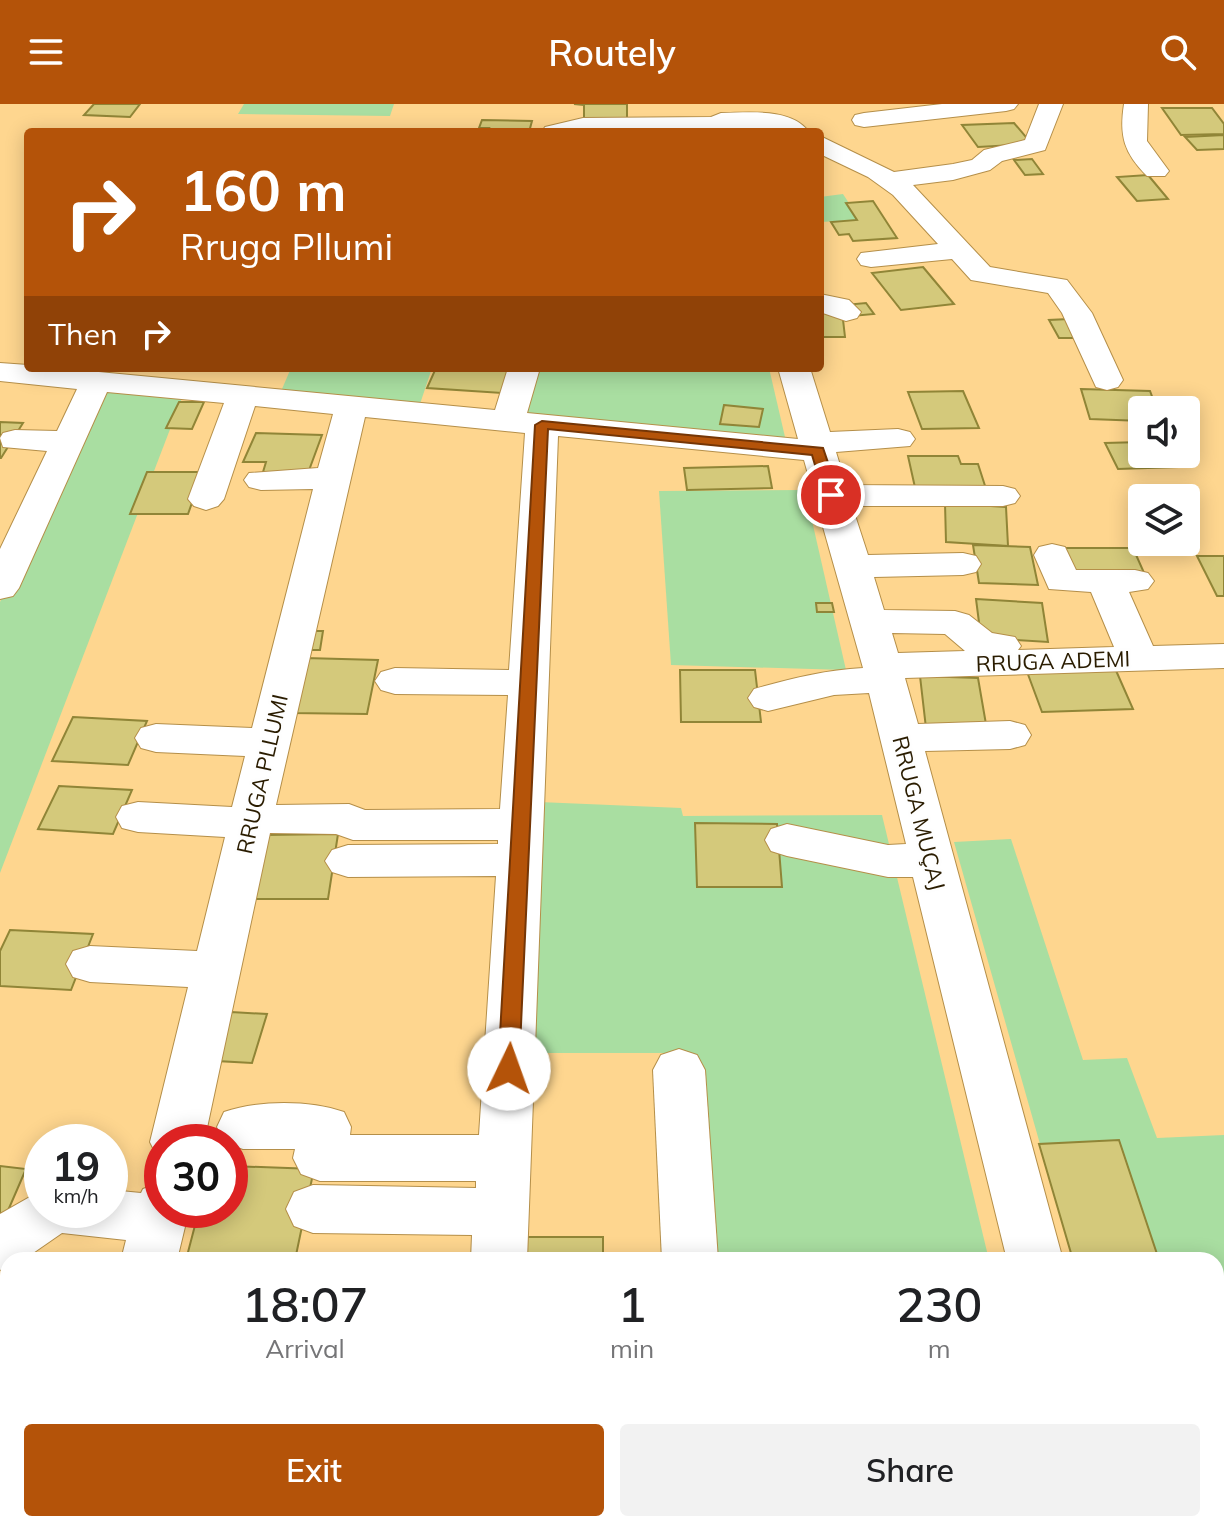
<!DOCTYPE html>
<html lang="en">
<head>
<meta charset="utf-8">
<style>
  :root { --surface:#fff; --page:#f2f2f2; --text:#202124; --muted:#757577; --accent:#b45309 }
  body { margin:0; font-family:Mulish,sans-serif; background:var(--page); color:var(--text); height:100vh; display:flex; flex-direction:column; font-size:30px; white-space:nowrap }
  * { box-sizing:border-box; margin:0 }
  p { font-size:26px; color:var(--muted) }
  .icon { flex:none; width:44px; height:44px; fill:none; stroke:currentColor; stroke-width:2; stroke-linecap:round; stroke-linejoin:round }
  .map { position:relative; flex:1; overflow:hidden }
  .side { position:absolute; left:0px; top:1148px; width:1224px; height:280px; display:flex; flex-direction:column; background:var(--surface); border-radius:24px 24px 0 0; box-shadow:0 4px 20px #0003 }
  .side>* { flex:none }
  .top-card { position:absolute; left:24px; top:24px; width:800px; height:244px; border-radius:8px; box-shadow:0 4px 20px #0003; background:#b45309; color:#fff; overflow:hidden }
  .buttons { position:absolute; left:1128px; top:292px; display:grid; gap:16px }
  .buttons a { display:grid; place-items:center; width:72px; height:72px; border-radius:8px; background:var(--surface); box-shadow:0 4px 20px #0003; font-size:40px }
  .speed { position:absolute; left:24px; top:1020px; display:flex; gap:16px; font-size:40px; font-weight:700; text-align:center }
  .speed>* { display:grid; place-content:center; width:104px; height:104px; border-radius:50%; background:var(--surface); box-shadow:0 4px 20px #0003; line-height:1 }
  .speed small { font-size:20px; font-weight:400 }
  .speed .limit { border:12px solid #d22; background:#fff; color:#111 }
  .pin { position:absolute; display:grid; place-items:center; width:68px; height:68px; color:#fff; margin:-34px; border:4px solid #fff; border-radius:50%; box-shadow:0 2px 8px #0007 }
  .me { position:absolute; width:88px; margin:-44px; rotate:3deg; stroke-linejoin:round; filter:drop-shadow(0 0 6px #0008) }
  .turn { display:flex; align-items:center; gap:28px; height:168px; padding:0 24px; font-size:36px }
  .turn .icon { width:104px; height:104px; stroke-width:2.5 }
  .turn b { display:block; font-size:56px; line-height:68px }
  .then { display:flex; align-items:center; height:76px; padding:0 24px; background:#0003; gap:16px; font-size:30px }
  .eta { display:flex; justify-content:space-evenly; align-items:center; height:136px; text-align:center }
  .eta b { font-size:48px; font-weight:600; line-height:56px }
  .button { display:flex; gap:16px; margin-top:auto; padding:16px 24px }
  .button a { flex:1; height:92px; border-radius:8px; background:var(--accent); color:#fff; font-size:32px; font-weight:600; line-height:92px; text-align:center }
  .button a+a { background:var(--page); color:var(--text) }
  header { display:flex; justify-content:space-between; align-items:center; height:104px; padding:0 24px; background:var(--accent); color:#fff; font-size:36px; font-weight:600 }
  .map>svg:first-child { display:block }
</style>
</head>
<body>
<header><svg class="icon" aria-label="menu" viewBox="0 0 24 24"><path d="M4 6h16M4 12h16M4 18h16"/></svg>Routely<svg class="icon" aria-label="search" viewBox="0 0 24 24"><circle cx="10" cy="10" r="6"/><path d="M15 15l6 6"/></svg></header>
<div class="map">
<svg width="1224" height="1428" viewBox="0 0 1224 1428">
  <rect width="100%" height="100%" fill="#fed68f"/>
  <g fill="#a9dea1">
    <path d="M 244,0 L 394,0 L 390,12 L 238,10 Z"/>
    <path d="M 843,90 L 860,116 L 820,118 L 820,93 Z"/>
    <path d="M 291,264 L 432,264 L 419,303 L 279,292 Z"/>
    <path d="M 540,264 L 769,264 L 785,333 L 772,337 L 526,312 Z"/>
    <path d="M 108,287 L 182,294 L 0,769 L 0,498 L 94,298 Z"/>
    <path d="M 805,386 L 846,566 L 671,561 L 659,387 Z"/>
    <path d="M 539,698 L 681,704 L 683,712 L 882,711 L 989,1156 L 706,1156 L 693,949 L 530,949 Z"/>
    <path d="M 1011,735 L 1083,956 L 1127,954 L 1157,1034 L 1224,1031 L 1224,1428 L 1151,1428 L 1148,1420 L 1216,1420 L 1216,1156 L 1073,1156 L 954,738 Z"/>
    <path d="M 8,1234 L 8,1420 L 794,1420 L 795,1428 L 0,1428 L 0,1263 Z"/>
  </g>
  <g fill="#d4c97b" stroke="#908537" stroke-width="2">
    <path d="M 94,0 L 140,0 L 130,13 L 84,11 Z"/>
    <path d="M 574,0 L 627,0 L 627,18 L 584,18 L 584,1 Z"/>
    <path d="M 1162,4 L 1212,4 L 1224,20 L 1224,30 L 1181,31 Z"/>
    <path d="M 482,16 L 532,17 L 529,28 L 487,28 L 489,24 L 479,24 Z"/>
    <path d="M 1014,19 L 1032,40 L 978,43 L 962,21 Z"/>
    <path d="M 1224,31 L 1224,45 L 1197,46 L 1185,33 Z"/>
    <path d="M 1032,55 L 1043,70 L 1025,71 L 1014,56 Z"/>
    <path d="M 1148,71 L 1168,95 L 1137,97 L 1117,73 Z"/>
    <path d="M 873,97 L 897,134 L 853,137 L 849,130 L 839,131 L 831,118 L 857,116 L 846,99 Z"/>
    <path d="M 923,163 L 954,200 L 901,206 L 872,169 Z"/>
    <path d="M 866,199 L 874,210 L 852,212 L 844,201 Z"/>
    <path d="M 820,206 L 842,207 L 845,233 L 820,233 Z"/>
    <path d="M 1069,215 L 1080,234 L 1059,234 L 1049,216 Z"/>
    <path d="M 436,264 L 511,264 L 502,289 L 427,284 Z"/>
    <path d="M 1081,285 L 1150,287 L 1157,306 L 1142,306 L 1142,317 L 1090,315 Z"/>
    <path d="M 963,287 L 979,324 L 922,325 L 908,288 Z"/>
    <path d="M 179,298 L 204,298 L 192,325 L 166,324 Z"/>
    <path d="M 724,301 L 763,305 L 759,323 L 720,320 Z"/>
    <path d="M 0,318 L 23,319 L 1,354 L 0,354 Z"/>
    <path d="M 256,329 L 322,331 L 308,369 L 263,368 L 266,358 L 243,358 Z"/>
    <path d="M 1142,338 L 1142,350 L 1170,350 L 1177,363 L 1118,365 L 1105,339 Z"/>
    <path d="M 908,352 L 958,352 L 961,360 L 978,360 L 987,388 L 916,388 Z"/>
    <path d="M 768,362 L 772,384 L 687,386 L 684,364 Z"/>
    <path d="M 147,368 L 203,368 L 188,410 L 130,410 Z"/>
    <path d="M 945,399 L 1006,403 L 1008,442 L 946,438 Z"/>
    <path d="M 973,441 L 1030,443 L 1038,481 L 979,479 Z"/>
    <path d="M 1062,444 L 1133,444 L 1145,471 L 1072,471 Z"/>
    <path d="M 1197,452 L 1224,452 L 1224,492 L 1217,492 Z"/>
    <path d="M 976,495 L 1042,499 L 1048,538 L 981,534 Z"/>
    <path d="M 816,499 L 832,499 L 834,508 L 817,508 Z"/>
    <path d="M 303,527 L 323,527 L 320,546 L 299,546 Z"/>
    <path d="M 305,554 L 378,556 L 367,610 L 291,609 Z"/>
    <path d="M 1114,562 L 1133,605 L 1042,608 L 1026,565 Z"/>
    <path d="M 680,566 L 755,566 L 761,618 L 681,618 Z"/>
    <path d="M 920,572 L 978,574 L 987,626 L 926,624 Z"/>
    <path d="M 73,613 L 147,617 L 128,661 L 52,657 Z"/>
    <path d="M 59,682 L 132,686 L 113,730 L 38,725 Z"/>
    <path d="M 695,719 L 777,720 L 782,783 L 697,783 Z"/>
    <path d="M 338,730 L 328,795 L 250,795 L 264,731 Z"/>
    <path d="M 10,826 L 93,830 L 71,886 L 0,882 L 0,847 Z"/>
    <path d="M 231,908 L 267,910 L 252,959 L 217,957 Z"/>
    <path d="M 1119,1036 L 1159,1156 L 1073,1156 L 1039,1040 Z"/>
    <path d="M 0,1062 L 26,1065 L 0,1125 Z"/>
    <path d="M 230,1062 L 314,1065 L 295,1156 L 187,1152 L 199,1106 L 230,1106 Z"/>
    <path d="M 527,1133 L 603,1133 L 603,1156 L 526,1156 Z"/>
    <path d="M 1216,1327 L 1224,1351 L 1224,1428 L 1151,1428 L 1148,1420 L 1216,1420 Z"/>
    <path d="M 1004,1420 L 1042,1420 L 1042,1428 L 1040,1428 Z"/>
  </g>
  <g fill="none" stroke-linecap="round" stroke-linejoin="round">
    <g stroke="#b58f49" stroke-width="2">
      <g id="minor">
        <path d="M 942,0 L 1018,0 L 1014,5 L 1006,7 L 864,23 L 855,21 L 852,16 L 855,11 L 864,9 Z"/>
        <path d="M 1039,0 L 1063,0 L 1045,46 L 1002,57 L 990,66 L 953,76 L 913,81 L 990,163 L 1067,176 L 1092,209 L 1123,276 L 1118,283 L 1107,286 L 1096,283 L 1062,209 L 1048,189 L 971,176 L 952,155 L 871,163 L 861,161 L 857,155 L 861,149 L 938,140 L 893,91 L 868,73 L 820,50 L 820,32 L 894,68 L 953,60 L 972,56 L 984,46 L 1025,36 Z"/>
        <path d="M 1124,0 L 1148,0 L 1147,37 L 1169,67 L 1165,72 L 1147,72 C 1124,49 1119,32 1124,0 Z"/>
        <path d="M 721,9 C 748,9 791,3 809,28 L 732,24 L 722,27 L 542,28 L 545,23 L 583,14 L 711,13 Z"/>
        <path d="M 820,190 L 849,196 L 861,208 L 857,214 L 846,217 L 820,208 Z"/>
        <path d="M 0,259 L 28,261 L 28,264 L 57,264 L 495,306 L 508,264 L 540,264 L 527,309 L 798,335 L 778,264 L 810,264 L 830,328 L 898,325 L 910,328 L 915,335 L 910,342 L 836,348 L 846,381 L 1003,382 L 1015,385 L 1020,392 L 1015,399 L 1003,402 L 852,402 L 868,451 L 963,449 L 976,452 L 981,460 L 976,468 L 963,471 L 874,473 L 884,506 L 955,507 L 969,511 L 992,529 L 1015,533 L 1021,542 L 1018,546 L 1114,543 L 1091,488 L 1049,485 L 1034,451 L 1039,443 L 1052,440 L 1065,443 L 1076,466 L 1135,466 L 1148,469 L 1154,477 L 1148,485 L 1129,488 L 1153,542 L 1224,540 L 1224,564 L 905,574 L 918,620 L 1010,617 L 1025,621 L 1031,631 L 1025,641 L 1010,645 L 925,647 L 1063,1156 L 1007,1156 L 913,773 L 888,773 L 787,752 L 771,747 L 765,736 L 771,725 L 787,720 L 888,741 L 906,740 L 869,589 L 834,591 L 768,607 L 754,603 L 748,594 L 754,585 C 790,575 825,566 863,564 L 804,356 L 558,332 L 527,1156 L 471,1156 L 472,1131 L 313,1129 L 294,1122 L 286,1105 L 294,1088 L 313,1081 L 476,1084 L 476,1077 L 320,1077 L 301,1070 L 293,1054 L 295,1045 L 243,1045 L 224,1038 L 217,1023 L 224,1008 C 258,996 310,996 344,1008 L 351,1023 L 350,1031 L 479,1031 L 496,772 L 348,773 L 332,768 L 325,757 L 332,746 L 348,741 L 498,740 L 498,736 L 353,736 L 336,730 L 270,729 L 204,1038 L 162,1038 L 162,1055 L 158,1054 L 150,1038 L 188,883 L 90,878 L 73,873 L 66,860 L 73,847 L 90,842 L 197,847 L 225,733 L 138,728 L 122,724 L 116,713 L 122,702 L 138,698 L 232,703 L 245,652 L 156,648 L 141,644 L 135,634 L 141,624 L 156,620 L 252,624 L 313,385 L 261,386 L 249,383 L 244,376 L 249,369 L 318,364 L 333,310 L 255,302 L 224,395 L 218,402 L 206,406 L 194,402 L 188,395 L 224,299 L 107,288 L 19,484 L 13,492 L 0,495 L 0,445 L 47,347 L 3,343 L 0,334 L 3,329 L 15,326 L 57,327 L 77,285 L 0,277 ZM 365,313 L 525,329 L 509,566 L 395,564 L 381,568 L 375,577 L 381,586 L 395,590 L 508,591 L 500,705 L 365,706 L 349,700 L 276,701 ZM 892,529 L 945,530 L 965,547 L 898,549 Z"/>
        <path d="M 679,945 L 697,951 L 705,966 L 718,1156 L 662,1156 L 653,966 L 661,951 Z"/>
        <path d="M 162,1078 L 162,1106 L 189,1106 L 177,1156 L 121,1156 L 126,1136 L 62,1129 L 23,1156 L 8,1156 L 8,1163 L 0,1166 L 0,1110 L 42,1086 L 42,1106 L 110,1106 L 110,1086 L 141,1089 L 143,1085 Z"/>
        <path d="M 1072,1420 L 1136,1420 L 1138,1428 L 1074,1428 Z"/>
      </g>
    </g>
    <use href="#minor" fill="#fff" fill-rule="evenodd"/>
  </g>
  <path fill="#b45309" stroke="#753606" stroke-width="2" d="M 542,317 L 823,344 L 839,391 L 831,396 L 824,391 L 812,351 L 548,325 L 519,965 L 516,971 L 509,974 L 501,971 L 498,965 L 535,321 Z"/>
  <g text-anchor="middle" stroke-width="6" stroke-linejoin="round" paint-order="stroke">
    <g font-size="22" fill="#2a1c00" stroke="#fefefe">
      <text transform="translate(1053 557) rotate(-2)" y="8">RRUGA ADEMI</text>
      <text transform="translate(262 670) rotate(-77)" y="8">RRUGA PLLUMI</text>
      <text transform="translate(919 709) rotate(76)" y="8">RRUGA MUÇAJ</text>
    </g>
  </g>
</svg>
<div class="buttons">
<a><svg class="icon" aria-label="sound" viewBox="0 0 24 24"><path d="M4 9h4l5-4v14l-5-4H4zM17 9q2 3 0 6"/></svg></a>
<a><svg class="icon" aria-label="layers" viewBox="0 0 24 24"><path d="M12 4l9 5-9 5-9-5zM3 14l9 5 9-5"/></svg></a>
</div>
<div class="speed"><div>19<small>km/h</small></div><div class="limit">30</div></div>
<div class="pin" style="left:831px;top:391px;background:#d93025"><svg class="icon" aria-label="arrive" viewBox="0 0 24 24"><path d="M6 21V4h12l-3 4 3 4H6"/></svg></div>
<svg class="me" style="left:509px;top:965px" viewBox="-20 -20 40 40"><circle r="19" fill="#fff"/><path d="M0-13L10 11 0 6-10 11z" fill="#b45309"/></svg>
<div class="top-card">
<div class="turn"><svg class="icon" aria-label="right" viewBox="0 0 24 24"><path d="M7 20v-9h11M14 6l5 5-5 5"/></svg><div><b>160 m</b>Rruga Pllumi</div></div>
<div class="then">Then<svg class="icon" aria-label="right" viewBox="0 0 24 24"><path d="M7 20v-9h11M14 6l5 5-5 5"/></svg></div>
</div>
<section class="side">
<div class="eta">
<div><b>18:07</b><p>Arrival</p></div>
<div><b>1</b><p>min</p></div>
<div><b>230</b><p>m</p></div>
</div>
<div class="button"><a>Exit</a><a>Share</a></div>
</section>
</div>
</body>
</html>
